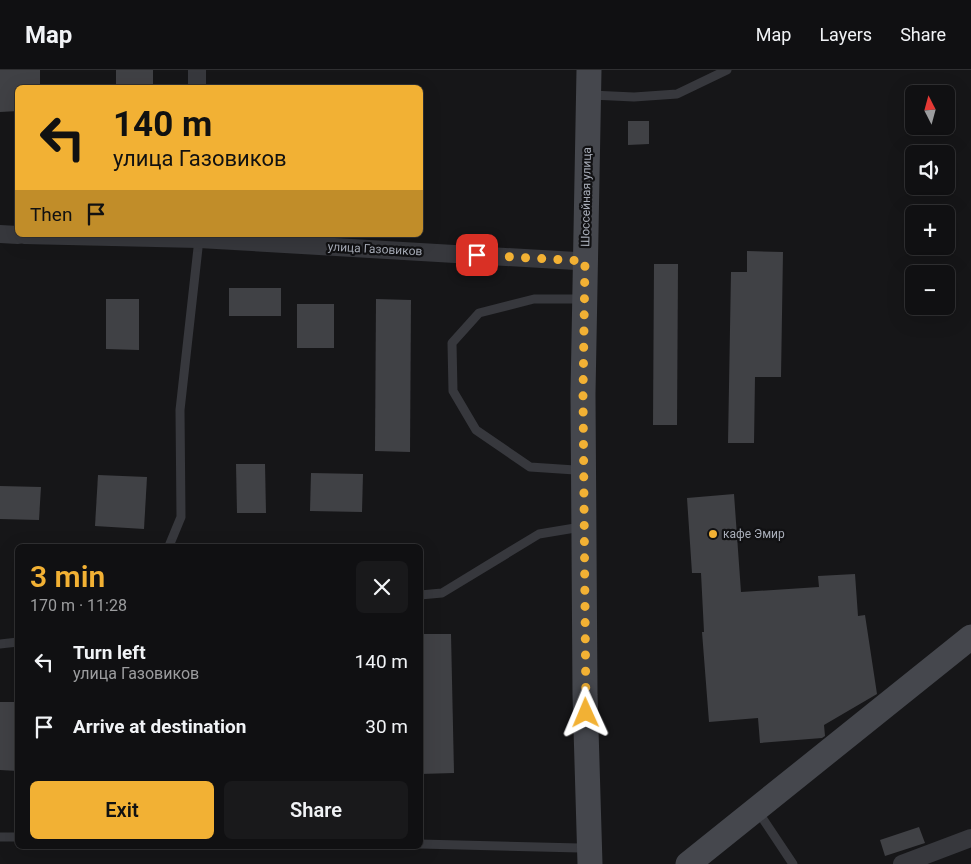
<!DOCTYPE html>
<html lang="en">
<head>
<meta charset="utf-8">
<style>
  :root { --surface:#101012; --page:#19191b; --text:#f1f3f6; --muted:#9c9d9f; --line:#303032; --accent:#f2b134 }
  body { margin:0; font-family:Roboto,sans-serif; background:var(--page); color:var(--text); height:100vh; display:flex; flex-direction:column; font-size:19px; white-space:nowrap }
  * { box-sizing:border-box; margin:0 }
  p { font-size:16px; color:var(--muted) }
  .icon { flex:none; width:28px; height:28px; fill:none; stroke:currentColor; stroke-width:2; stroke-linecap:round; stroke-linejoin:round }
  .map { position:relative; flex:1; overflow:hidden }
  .panel { position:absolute; left:15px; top:474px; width:408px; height:305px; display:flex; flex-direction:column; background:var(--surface); border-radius:8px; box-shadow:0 5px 20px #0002,0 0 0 1px var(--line) }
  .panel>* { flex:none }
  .guide { position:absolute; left:15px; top:15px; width:408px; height:152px; border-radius:8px; box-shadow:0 5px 20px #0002,0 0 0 1px var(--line); background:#f2b134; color:#111; overflow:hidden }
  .needle { width:32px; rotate:354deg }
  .controls { position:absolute; left:905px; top:15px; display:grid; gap:10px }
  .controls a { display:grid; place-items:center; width:50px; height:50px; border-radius:8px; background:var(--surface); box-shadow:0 5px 20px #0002,0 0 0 1px var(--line); font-size:25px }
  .pin { position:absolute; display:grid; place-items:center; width:42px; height:42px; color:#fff; margin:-21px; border-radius:10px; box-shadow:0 2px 8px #0006 }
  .me { position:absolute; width:55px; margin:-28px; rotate:359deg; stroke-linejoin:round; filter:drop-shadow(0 0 4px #0008) }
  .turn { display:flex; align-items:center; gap:18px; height:105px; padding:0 15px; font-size:22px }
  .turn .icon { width:65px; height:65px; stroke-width:2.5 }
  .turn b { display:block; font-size:35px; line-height:42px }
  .then { display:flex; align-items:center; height:48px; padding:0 15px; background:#0003; gap:10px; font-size:19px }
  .round { display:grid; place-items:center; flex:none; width:52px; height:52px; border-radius:8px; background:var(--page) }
  .head { display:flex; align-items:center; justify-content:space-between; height:85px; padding:0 15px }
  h1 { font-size:30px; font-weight:600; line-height:38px; color:var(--accent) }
  .cta { display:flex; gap:10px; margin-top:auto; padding:10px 15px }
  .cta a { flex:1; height:58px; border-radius:8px; background:var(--accent); color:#111; font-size:20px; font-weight:600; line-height:58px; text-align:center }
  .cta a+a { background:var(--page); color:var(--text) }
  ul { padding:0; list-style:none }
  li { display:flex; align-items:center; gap:15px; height:65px; padding:0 15px }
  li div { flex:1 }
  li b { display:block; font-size:19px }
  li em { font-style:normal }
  header { display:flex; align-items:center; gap:30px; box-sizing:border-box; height:70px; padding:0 25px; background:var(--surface); border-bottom:1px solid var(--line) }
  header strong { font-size:24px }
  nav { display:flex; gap:28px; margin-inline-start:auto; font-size:18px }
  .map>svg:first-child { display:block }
</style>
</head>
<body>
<header>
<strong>Map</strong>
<nav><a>Map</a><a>Layers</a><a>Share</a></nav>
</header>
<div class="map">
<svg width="971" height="794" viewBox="0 0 971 794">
  <rect width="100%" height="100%" fill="#161618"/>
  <g fill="#404145">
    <path d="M 0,0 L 40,0 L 40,18 L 18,18 L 18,41 L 0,42 Z"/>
    <rect x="116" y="0" width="37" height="18"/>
    <path d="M 628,51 L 649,51 L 649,74 L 628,75 Z"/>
    <path d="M 747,181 L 783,182 L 781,307 L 755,307 L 754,373 L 728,373 L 731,202 L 747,202 Z"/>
    <path d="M 654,194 L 678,194 L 677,355 L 653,355 Z"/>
    <rect x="229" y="218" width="52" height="28"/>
    <path d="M 106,229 L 139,229 L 139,280 L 106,279 Z"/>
    <path d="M 376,229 L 411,230 L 410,382 L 375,381 Z"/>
    <rect x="297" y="234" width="37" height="44"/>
    <path d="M 236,394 L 265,394 L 266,443 L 237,443 Z"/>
    <path d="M 311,403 L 363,404 L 362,442 L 310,441 Z"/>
    <path d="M 98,405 L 147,407 L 144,459 L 95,456 Z"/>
    <path d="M 0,416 L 41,417 L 39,450 L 0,449 Z"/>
    <path d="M 734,424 L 741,522 L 819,517 L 818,506 L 855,504 L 858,546 L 865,545 L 877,624 L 824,655 L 825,666 L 822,668 L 760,673 L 758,648 L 709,652 L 702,562 L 704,562 L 701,503 L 692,503 L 687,428 Z"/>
    <path d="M 420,564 L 451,564 L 454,703 L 420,704 Z"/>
    <path d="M 0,632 L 18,632 L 18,701 L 0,700 Z"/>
    <path d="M 919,757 L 925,773 L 885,786 L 880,770 Z"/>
  </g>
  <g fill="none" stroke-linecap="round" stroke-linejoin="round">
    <g stroke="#37383d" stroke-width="9">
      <path d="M 591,25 L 634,27 L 677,24 L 727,0"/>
      <path d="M 575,400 L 530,397 L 476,360 L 453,321 L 452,273 L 479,243 L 534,229 L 576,229"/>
      <path d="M 169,476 L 181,447 L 180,340 L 199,169"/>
      <path d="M 420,525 L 442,523 L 539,464 L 575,458"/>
      <path d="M 0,574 L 18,572"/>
      <path d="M 757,740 L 793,794"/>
      <path d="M 0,767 L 18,767"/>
      <path d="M 420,774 L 580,778"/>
    </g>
    <g stroke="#37383d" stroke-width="18">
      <path d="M 197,0 L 197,18"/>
      <path d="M 0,164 L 18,165"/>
      <path d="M 24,165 L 199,169 L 576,191"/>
      <path d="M 902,794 L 971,768"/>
    </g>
    <g stroke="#45474d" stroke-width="25">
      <path d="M 589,0 L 583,324 L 585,625 L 590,794"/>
      <path d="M 688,794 L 971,567"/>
    </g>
  </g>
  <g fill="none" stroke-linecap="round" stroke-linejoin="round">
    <path stroke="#f2b134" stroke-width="9" stroke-dasharray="0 16.2" d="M 477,185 L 585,191 L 583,324 L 586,643"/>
  </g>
  <circle fill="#f2b134" stroke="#111113" stroke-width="2" cx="713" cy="464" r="5"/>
  <g text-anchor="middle" stroke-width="4.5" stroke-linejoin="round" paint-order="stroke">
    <g font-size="12" fill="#a8adb8" stroke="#111113">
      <text transform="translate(586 127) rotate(-89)" y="4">Шоссейная улица</text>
      <text transform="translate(375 179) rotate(3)" y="4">улица Газовиков</text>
    </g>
    <g font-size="12" fill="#a8adb8" stroke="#111113" text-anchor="start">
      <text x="723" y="468">кафе Эмир</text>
    </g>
  </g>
</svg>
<div class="controls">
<a><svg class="needle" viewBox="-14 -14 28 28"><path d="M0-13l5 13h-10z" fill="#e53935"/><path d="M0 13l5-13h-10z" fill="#9c9d9f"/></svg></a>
<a><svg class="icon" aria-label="sound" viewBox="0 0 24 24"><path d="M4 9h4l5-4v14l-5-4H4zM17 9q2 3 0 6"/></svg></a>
<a>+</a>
<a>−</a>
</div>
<div class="pin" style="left:477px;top:185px;background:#d93025"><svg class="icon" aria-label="arrive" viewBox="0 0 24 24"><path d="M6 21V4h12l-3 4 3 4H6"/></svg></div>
<svg class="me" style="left:586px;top:643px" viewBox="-20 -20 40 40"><path d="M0-17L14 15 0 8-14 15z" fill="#f2b134" stroke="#fff" stroke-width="4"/></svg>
<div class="guide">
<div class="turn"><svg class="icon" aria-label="left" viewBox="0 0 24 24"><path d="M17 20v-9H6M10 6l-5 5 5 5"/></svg><div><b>140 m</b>улица Газовиков</div></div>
<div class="then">Then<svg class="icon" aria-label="arrive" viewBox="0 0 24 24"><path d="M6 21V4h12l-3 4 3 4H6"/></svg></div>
</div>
<section class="panel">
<div class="head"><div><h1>3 min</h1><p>170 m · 11:28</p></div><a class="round"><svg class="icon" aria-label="close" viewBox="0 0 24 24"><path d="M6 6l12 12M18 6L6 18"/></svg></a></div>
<ul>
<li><svg class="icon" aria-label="left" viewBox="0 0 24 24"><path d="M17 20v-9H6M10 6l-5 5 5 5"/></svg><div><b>Turn left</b><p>улица Газовиков</p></div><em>140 m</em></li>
<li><svg class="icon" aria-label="arrive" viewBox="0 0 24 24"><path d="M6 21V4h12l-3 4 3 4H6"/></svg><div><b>Arrive at destination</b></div><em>30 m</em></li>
</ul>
<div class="cta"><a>Exit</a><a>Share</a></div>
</section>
</div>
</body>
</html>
